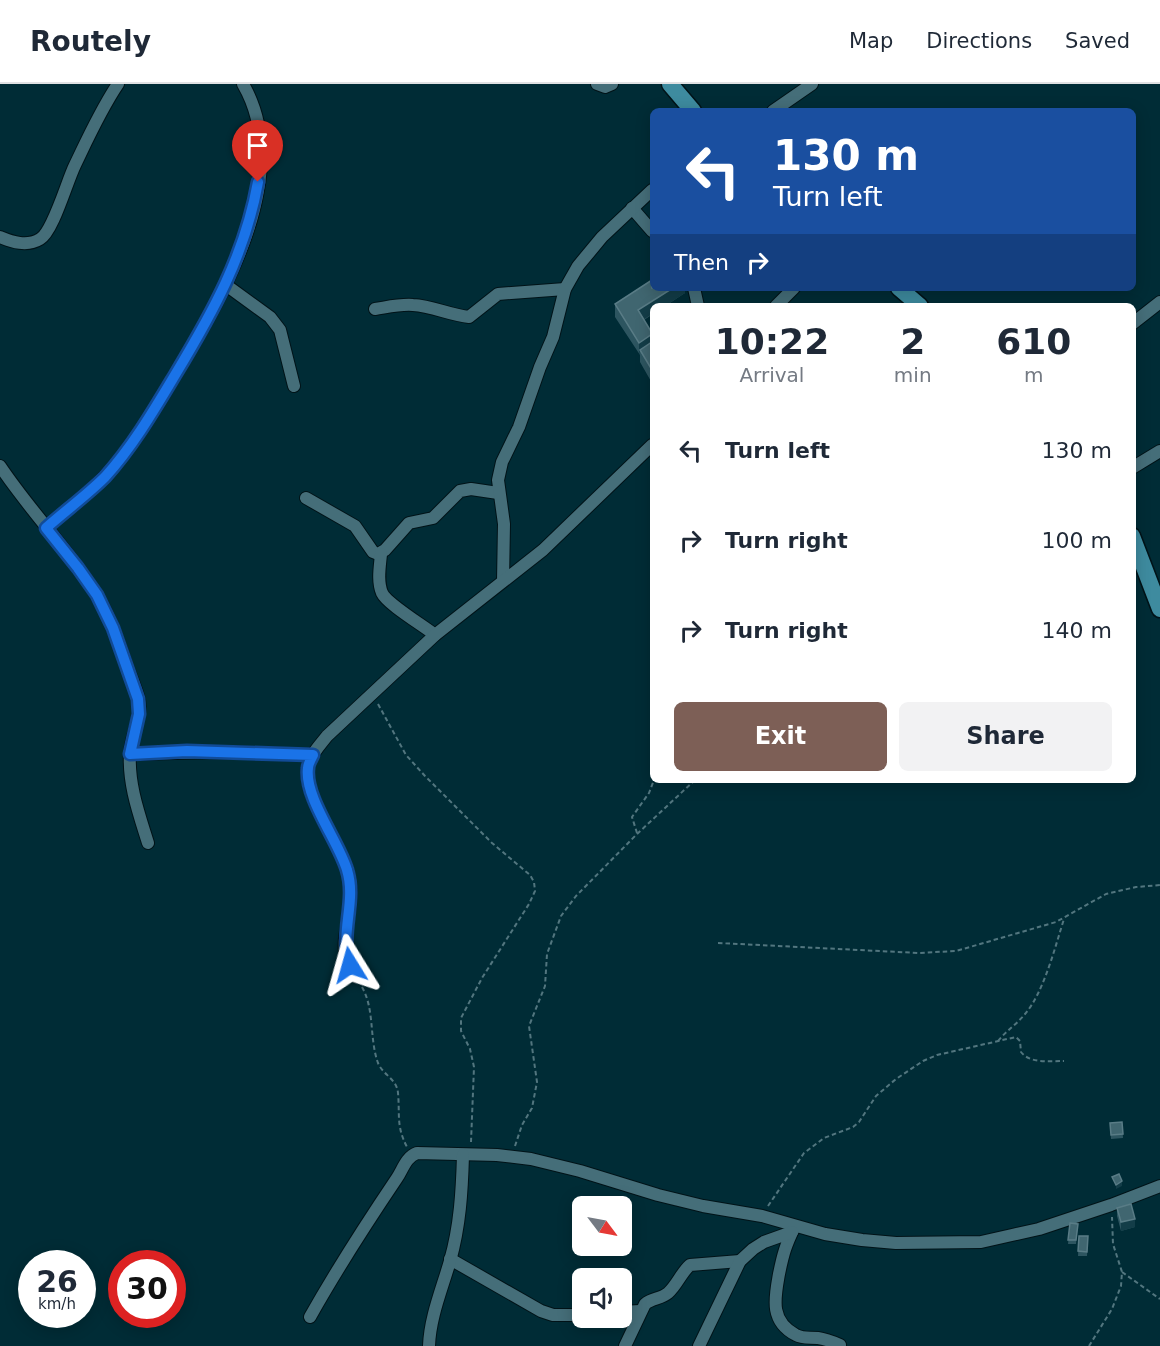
<!DOCTYPE html>
<html lang="en">
<head>
<meta charset="utf-8">
<style>
  :root { --surface:#fff; --page:#f2f2f3; --text:#1f2937; --muted:#747a83; --line:#e0e1e3; --accent:#7d5f56 }
  body { margin:0; font-family:"DejaVu Sans",sans-serif; background:var(--page); color:var(--text); height:100vh; display:flex; flex-direction:column; font-size:22px; white-space:nowrap }
  * { box-sizing:border-box; margin:0 }
  p { font-size:20px; color:var(--muted) }
  .icon { flex:none; width:33px; height:33px; fill:none; stroke:currentColor; stroke-width:2; stroke-linecap:round; stroke-linejoin:round }
  .map { position:relative; flex:1; overflow:hidden }
  .details { position:absolute; left:650px; top:219px; width:486px; height:480px; display:flex; flex-direction:column; background:var(--surface); border-radius:9px; box-shadow:0 3px 15px #0003 }
  .details>* { flex:none }
  .guide { position:absolute; left:650px; top:24px; width:486px; height:183px; border-radius:9px; box-shadow:0 3px 15px #0003; background:#1a4fa0; color:#fff; overflow:hidden }
  .needle { width:39px; rotate:122deg }
  .fabs { position:absolute; left:572px; top:1112px; display:grid; gap:12px }
  .fabs a { display:grid; place-items:center; width:60px; height:60px; border-radius:9px; background:var(--surface); box-shadow:0 3px 15px #0003; font-size:30px }
  .speed { position:absolute; left:18px; top:1166px; display:flex; gap:12px; font-size:30px; font-weight:700; text-align:center }
  .speed>* { display:grid; place-content:center; width:78px; height:78px; border-radius:50%; background:var(--surface); box-shadow:0 3px 15px #0003; line-height:1 }
  .speed small { font-size:15px; font-weight:400 }
  .speed .limit { border:9px solid #d22; background:#fff; color:#111 }
  .pin { position:absolute; display:grid; place-items:center; width:51px; height:51px; color:#fff; margin:-62px -26px; border-radius:50% 50% 50% 0; rotate:-45deg; box-shadow:0 0 6px #0007 }
  .pin .icon { rotate:45deg }
  .me { position:absolute; width:66px; margin:-33px; rotate:352deg; stroke-linejoin:round; filter:drop-shadow(0 0 4px #0008) }
  .turn { display:flex; align-items:center; gap:21px; height:126px; padding:0 24px; font-size:27px }
  .turn .icon { width:78px; height:78px; stroke-width:2.5 }
  .turn b { display:block; font-size:42px; line-height:51px }
  .then { display:flex; align-items:center; height:57px; padding:0 24px; background:#0003; gap:12px; font-size:22px }
  .eta { display:flex; justify-content:space-evenly; align-items:center; height:102px; text-align:center }
  .eta b { font-size:36px; font-weight:600; line-height:42px }
  .button { display:flex; gap:12px; margin-top:auto; padding:12px 24px }
  .button a { flex:1; height:69px; border-radius:9px; background:var(--accent); color:#fff; font-size:24px; font-weight:600; line-height:69px; text-align:center }
  .button a+a { background:var(--page); color:var(--text) }
  ul { padding:0; list-style:none }
  li { display:flex; align-items:center; gap:18px; height:90px; padding:0 24px }
  li div { flex:1 }
  li b { display:block; font-size:22px }
  li em { font-style:normal }
  header { display:flex; align-items:center; gap:36px; box-sizing:border-box; height:84px; padding:0 30px; background:var(--surface); border-bottom:2px solid var(--line) }
  header strong { font-size:28px }
  nav { display:flex; gap:33px; margin-inline-start:auto; font-size:21px }
  .map>svg:first-child { display:block }
</style>
</head>
<body>
<header>
<strong>Routely</strong>
<nav><a>Map</a><a>Directions</a><a>Saved</a></nav>
</header>
<div class="map">
<svg width="1160" height="1262" viewBox="0 0 1160 1262">
  <rect width="100%" height="100%" fill="#002c36"/>
  <g fill="none" stroke-linecap="round" stroke-linejoin="round">
    <g stroke="#011318" stroke-width="14">
      <g id="minor">
        <path d="M 597,0 L 605,3 L 612,0"/>
        <path d="M 773,27 L 812,0"/>
        <path d="M 632,124 L 652,147"/>
        <path d="M 0,153 C 12,158 27,163 40,155 C 53,148 67,97 75,81 C 88,54 101,25 118,0"/>
        <path d="M 226,201 L 270,233 L 280,246 L 294,302"/>
        <path d="M 694,204 L 698,222"/>
        <path d="M 776,222 L 794,204"/>
        <path d="M 375,225 C 388,223 400,220 413,221 C 432,222 450,231 469,233 L 498,210 L 565,205"/>
        <path d="M 1132,240 L 1160,218"/>
        <path d="M 0,382 C 30,427 68,465 96,510 C 109,531 117,554 125,577 C 129,589 136,603 139,616 C 142,634 131,651 130,669 C 128,700 139,730 148,759"/>
        <path d="M 1132,384 L 1160,367"/>
        <path d="M 306,414 L 355,442 L 373,468 L 378,470 L 385,466 L 409,439 L 433,434 L 460,407 L 471,405 L 498,409"/>
        <path d="M 46,444 C 65,427 87,412 104,393 C 134,362 155,325 177,288 C 224,210 295,90 243,0"/>
        <path d="M 381,470 C 380,482 377,497 382,509 C 387,520 424,542 435,551"/>
        <path d="M 503,497 L 504,440 L 498,396 L 502,378 L 519,343 L 540,283 L 553,253 L 565,205 L 578,182 L 602,153 L 652,106"/>
        <path d="M 130,670 L 220,668 L 313,671"/>
        <path d="M 356,892 C 352,884 347,876 345,867 C 343,857 347,845 348,835 C 351,820 352,800 347,785 C 338,758 303,711 308,683 C 310,671 320,661 327,652 L 435,551 L 543,466 L 652,361"/>
        <path d="M 795,1142 C 786,1160 783,1170 779,1190 C 775,1213 769,1237 796,1251 C 803,1255 810,1253 818,1254 C 826,1255 833,1258 840,1261"/>
        <path d="M 450,1175 L 541,1227 L 553,1231 L 582,1231"/>
        <path d="M 621,1228 L 640,1227"/>
        <path d="M 310,1233 C 337,1185 366,1140 397,1094 C 403,1085 406,1073 417,1069 L 497,1071 L 531,1075 L 580,1087 L 658,1111 L 703,1122 L 762,1132 L 825,1150 L 862,1156 L 896,1159 L 981,1158 L 1012,1151 L 1039,1145 L 1111,1121 L 1160,1102"/>
        <path d="M 429,1262 C 430,1233 442,1205 450,1177 C 460,1142 462,1107 463,1071"/>
        <path d="M 625,1262 L 645,1220 C 652,1214 661,1215 668,1209 C 677,1201 681,1189 690,1181 L 740,1177"/>
        <path d="M 699,1262 L 740,1177 L 753,1165 L 764,1158 L 792,1148"/>
      </g>
    </g>
    <g stroke="#011318" stroke-width="19">
      <g id="major">
        <path d="M 670,0 L 693,27"/>
        <path d="M 899,204 L 920,222"/>
        <path d="M 1132,452 L 1160,525"/>
      </g>
    </g>
    <g stroke="#52767f" stroke-width="2" stroke-dasharray="4.5 3" stroke-linecap="butt">
      <path d="M 378,620 L 406,671 L 425,692 L 492,759 L 530,791 L 534,798 L 535,807 L 529,820 L 482,894 L 461,934 L 461,947 L 470,965 L 474,983 L 471,1058"/>
      <path d="M 637,749 L 632,733 L 649,709 L 654,696"/>
      <path d="M 718,859 L 918,869 L 956,867 L 1056,838 L 1106,810 L 1136,803 L 1160,801"/>
      <path d="M 362,903 C 375,926 369,954 378,979 C 383,991 397,995 398,1009 C 400,1031 396,1042 407,1063"/>
      <path d="M 998,957 C 1006,947 1017,940 1025,930 C 1044,908 1055,863 1064,835"/>
      <path d="M 515,1062 L 522,1041 L 532,1024 L 537,998 L 529,942 L 545,902 L 547,870 L 561,832 L 576,812 L 637,750 L 695,696"/>
      <path d="M 768,1122 L 804,1069 L 824,1054 L 853,1043 L 859,1038 L 876,1012 L 896,995 L 923,977 L 937,971 L 1016,953 L 1020,957 L 1021,968 C 1030,980 1050,977 1064,977"/>
      <path d="M 1122,1188 L 1160,1215"/>
      <path d="M 1089,1262 L 1112,1225 L 1121,1202 L 1122,1188 L 1113,1160 L 1112,1133"/>
    </g>
    <use href="#minor" stroke="#456e79" stroke-width="12"/>
    <use href="#major" stroke="#3e8b9f" stroke-width="16"/>
  </g>
  <g fill="#2d5560">
    <path d="M 685,204 L 685,209 L 644,236 L 652,249 L 652,299 L 640,278 L 640,271 L 615,233 L 615,220 Z"/>
    <path d="M 1122,1038 L 1123,1054 L 1111,1055 L 1110,1039 Z"/>
    <path d="M 1117,1124 L 1135,1143 L 1121,1147 L 1117,1132 Z"/>
    <path d="M 1070,1139 L 1078,1140 L 1076,1160 L 1068,1160 Z"/>
    <path d="M 1079,1152 L 1088,1152 L 1087,1172 L 1078,1172 Z"/>
  </g>
  <g fill="#133d48">
    <path d="M 673,204 L 685,204 L 685,209 L 665,222 L 652,222 L 652,230 L 638,239 L 638,226 Z"/>
    <path d="M 652,250 L 652,263 L 640,266 L 639,272 L 639,259 Z"/>
    <path d="M 1122,1097 L 1122,1102 L 1116,1105 L 1116,1101 Z"/>
    <path d="M 1135,1135 L 1135,1143 L 1121,1147 L 1121,1138 Z"/>
  </g>
  <g fill="#406670" stroke="#597c86" stroke-width="1.5">
    <path d="M 652,196 L 652,204 L 673,204 L 638,226 L 652,249 L 652,250 L 639,259 L 615,220 Z"/>
    <path d="M 652,258 L 652,286 L 640,266 Z"/>
    <path d="M 1122,1038 L 1123,1050 L 1111,1051 L 1110,1039 Z"/>
    <path d="M 1119,1090 L 1122,1097 L 1116,1101 L 1112,1093 Z"/>
    <path d="M 1131,1120 L 1135,1135 L 1121,1138 L 1117,1124 Z"/>
    <path d="M 1070,1139 L 1078,1140 L 1076,1156 L 1068,1156 Z"/>
    <path d="M 1079,1152 L 1088,1152 L 1087,1168 L 1078,1167 Z"/>
  </g>
  <g fill="none" stroke-linecap="round" stroke-linejoin="round">
    <g stroke="#114b97" stroke-width="15">
      <path id="route" d="M 258,98 C 245,171 213,228 175,291 C 154,326 133,362 105,393 C 87,411 65,427 46,444 L 78,484 L 97,511 L 113,544 L 138,615 L 139,630 L 130,670 L 187,667 L 313,671 C 311,675 308,680 308,684 C 304,713 339,758 347,786 C 357,818 339,849 350,881"/>
    </g>
    <use href="#route" stroke="#1a73e8" stroke-width="10"/>
  </g>
</svg>
<div class="fabs">
<a><svg class="needle" viewBox="-14 -14 28 28"><path d="M0-13l5 13h-10z" fill="#e53935"/><path d="M0 13l5-13h-10z" fill="#747a83"/></svg></a>
<a><svg class="icon" aria-label="sound" viewBox="0 0 24 24"><path d="M4 9h4l5-4v14l-5-4H4zM17 9q2 3 0 6"/></svg></a>
</div>
<div class="speed"><div>26<small>km/h</small></div><div class="limit">30</div></div>
<div class="pin" style="left:258px;top:98px;background:#d93025"><svg class="icon" aria-label="arrive" viewBox="0 0 24 24"><path d="M6 21V4h12l-3 4 3 4H6"/></svg></div>
<svg class="me" style="left:350px;top:881px" viewBox="-20 -20 40 40"><path d="M0-17L14 15 0 8-14 15z" fill="#1a73e8" stroke="#fff" stroke-width="4"/></svg>
<div class="guide">
<div class="turn"><svg class="icon" aria-label="left" viewBox="0 0 24 24"><path d="M17 20v-9H6M10 6l-5 5 5 5"/></svg><div><b>130 m</b>Turn left</div></div>
<div class="then">Then<svg class="icon" aria-label="right" viewBox="0 0 24 24"><path d="M7 20v-9h11M14 6l5 5-5 5"/></svg></div>
</div>
<section class="details">
<div class="eta">
<div><b>10:22</b><p>Arrival</p></div>
<div><b>2</b><p>min</p></div>
<div><b>610</b><p>m</p></div>
</div>
<ul>
<li><svg class="icon" aria-label="left" viewBox="0 0 24 24"><path d="M17 20v-9H6M10 6l-5 5 5 5"/></svg><div><b>Turn left</b></div><em>130 m</em></li>
<li><svg class="icon" aria-label="right" viewBox="0 0 24 24"><path d="M7 20v-9h11M14 6l5 5-5 5"/></svg><div><b>Turn right</b></div><em>100 m</em></li>
<li><svg class="icon" aria-label="right" viewBox="0 0 24 24"><path d="M7 20v-9h11M14 6l5 5-5 5"/></svg><div><b>Turn right</b></div><em>140 m</em></li>
</ul>
<div class="button"><a>Exit</a><a>Share</a></div>
</section>
</div>
</body>
</html>
